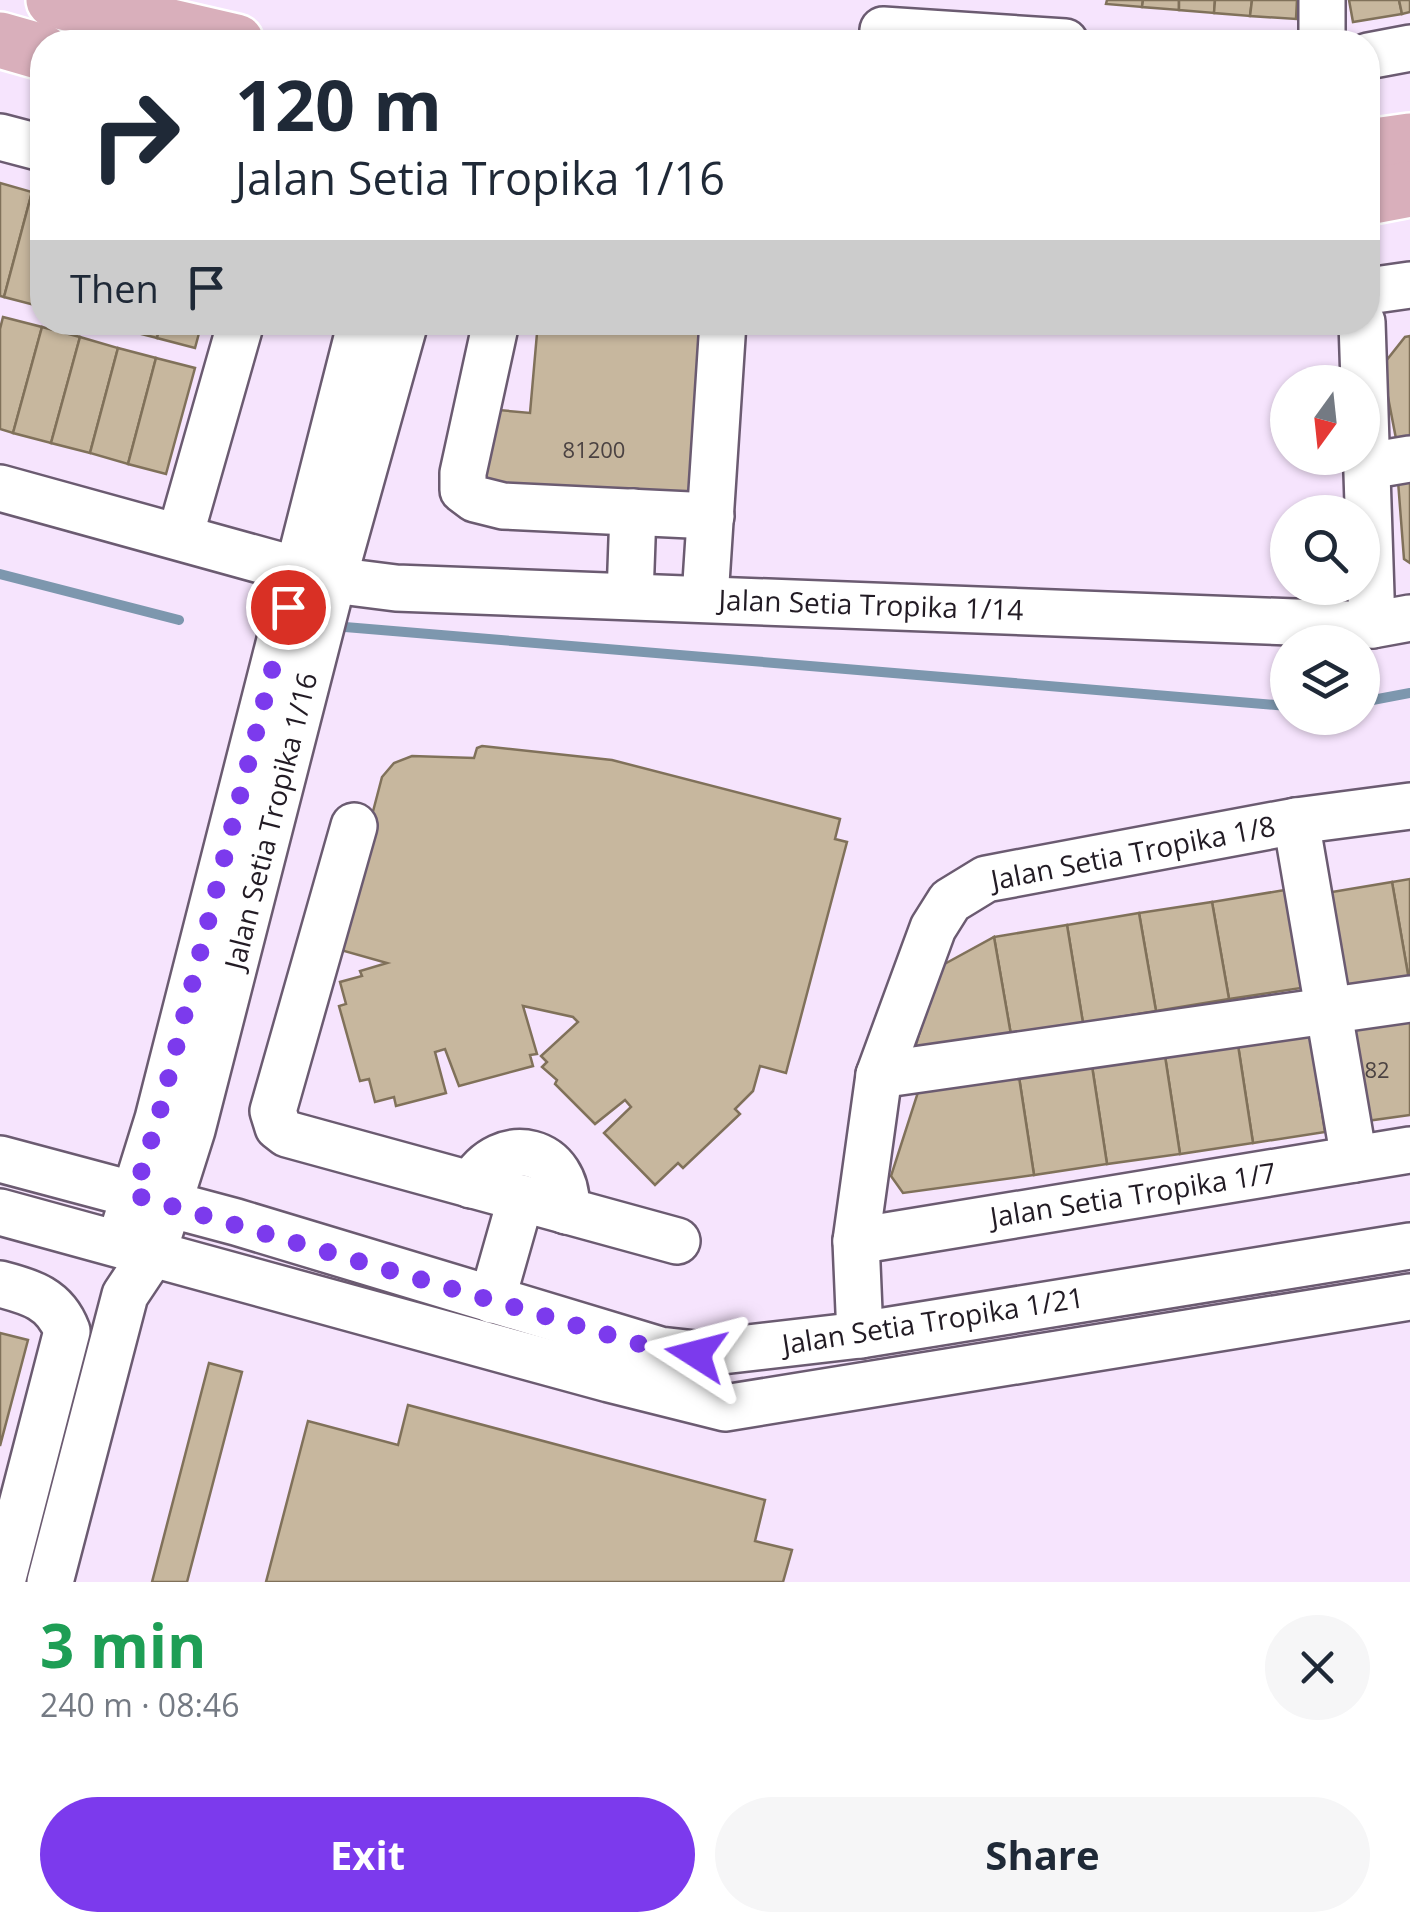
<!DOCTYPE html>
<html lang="en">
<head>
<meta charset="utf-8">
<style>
  :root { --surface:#fff; --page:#f6f6f7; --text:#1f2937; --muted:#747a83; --accent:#7c3aed }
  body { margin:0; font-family:"Open Sans",sans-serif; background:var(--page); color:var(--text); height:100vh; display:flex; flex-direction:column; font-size:38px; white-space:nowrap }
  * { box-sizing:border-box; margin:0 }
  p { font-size:32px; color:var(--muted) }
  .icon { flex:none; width:55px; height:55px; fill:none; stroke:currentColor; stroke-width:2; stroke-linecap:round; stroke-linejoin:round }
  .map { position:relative; height:1582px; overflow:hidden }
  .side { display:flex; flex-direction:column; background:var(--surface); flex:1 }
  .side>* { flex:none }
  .hud { position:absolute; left:30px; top:30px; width:1350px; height:305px; border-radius:40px; box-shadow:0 2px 8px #0004; background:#fff; color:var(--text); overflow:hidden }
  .needle { width:65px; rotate:195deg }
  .fabs { position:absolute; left:1270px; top:365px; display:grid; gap:20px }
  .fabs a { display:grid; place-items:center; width:110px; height:110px; border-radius:50%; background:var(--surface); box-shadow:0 2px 8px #0004; font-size:50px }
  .pin { position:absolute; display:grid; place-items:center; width:85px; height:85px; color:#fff; margin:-42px; border:5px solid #fff; border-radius:50%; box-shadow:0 2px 10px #0007 }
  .me { position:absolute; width:110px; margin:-55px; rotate:279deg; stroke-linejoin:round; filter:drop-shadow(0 0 8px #0008) }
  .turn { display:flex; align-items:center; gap:35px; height:210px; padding:0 40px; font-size:45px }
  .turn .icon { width:130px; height:130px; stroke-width:2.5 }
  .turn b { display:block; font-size:70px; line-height:85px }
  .then { display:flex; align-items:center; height:95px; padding:0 40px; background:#0003; gap:20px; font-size:38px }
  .round { display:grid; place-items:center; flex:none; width:105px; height:105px; border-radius:52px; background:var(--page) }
  .overview { display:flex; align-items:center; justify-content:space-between; height:170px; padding:0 40px }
  h1 { font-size:60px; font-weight:700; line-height:75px; color:#1e9e55 }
  .primary-button { display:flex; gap:20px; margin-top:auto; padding:20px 40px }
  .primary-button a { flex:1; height:115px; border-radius:60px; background:var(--accent); color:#fff; font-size:40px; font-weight:700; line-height:115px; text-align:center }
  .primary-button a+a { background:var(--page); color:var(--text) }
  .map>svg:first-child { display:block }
</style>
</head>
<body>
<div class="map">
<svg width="1410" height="1582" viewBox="0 0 1410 1582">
  <rect width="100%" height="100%" fill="#f6e4fd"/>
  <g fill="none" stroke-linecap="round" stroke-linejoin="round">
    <g stroke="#7d97ae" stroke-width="10">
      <path d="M 0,574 L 179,620"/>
      <path d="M 333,626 L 1288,706"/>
      <path d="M 1362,702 L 1410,693"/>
    </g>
  </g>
  <g fill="#c7b79e" stroke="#80715a" stroke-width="2.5">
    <path d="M 1107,0 L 1143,0 L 1142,7 L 1106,4 Z"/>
    <path d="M 1143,0 L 1179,0 L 1179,10 L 1142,7 Z"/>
    <path d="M 1179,0 L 1215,0 L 1214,13 L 1179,10 Z"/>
    <path d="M 1215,0 L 1252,0 L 1250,16 L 1214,13 Z"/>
    <path d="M 1252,0 L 1297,0 L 1296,19 L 1250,16 Z"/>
    <path d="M 1349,0 L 1399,0 L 1402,14 L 1353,22 Z"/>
    <path d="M 1399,0 L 1410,0 L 1410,12 L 1402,14 Z"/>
    <path d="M 0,183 L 32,192 L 4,297 L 0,296 Z"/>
    <path d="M 32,192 L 42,195 L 42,307 L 4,297 Z"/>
    <path d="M 3,317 L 42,327 L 13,433 L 0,429 L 0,329 Z"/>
    <path d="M 120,322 L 161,322 L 157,338 L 118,328 Z"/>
    <path d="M 161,322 L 202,322 L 195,348 L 157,338 Z"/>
    <path d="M 538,322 L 715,322 L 698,508 L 481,487 L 488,409 L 530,413 Z"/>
    <path d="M 42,327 L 80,337 L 51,443 L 13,433 Z"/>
    <path d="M 1410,336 L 1410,447 L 1398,449 L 1382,366 L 1405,337 Z"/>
    <path d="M 80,337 L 118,348 L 90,453 L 51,443 Z"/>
    <path d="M 118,348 L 156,358 L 128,464 L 90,453 Z"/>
    <path d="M 156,358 L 195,368 L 166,474 L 128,464 Z"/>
    <path d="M 1410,478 L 1410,563 L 1404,559 L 1398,481 Z"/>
    <path d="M 482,746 L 612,760 L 840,819 L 835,839 L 847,842 L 786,1073 L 760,1066 L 753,1091 L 735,1109 L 740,1114 L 683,1168 L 678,1163 L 655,1185 L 604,1133 L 631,1107 L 625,1100 L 595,1124 L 555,1084 L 557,1080 L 542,1067 L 547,1062 L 541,1056 L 578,1022 L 573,1017 L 523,1006 L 537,1054 L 530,1055 L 533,1066 L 459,1086 L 445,1049 L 435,1052 L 446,1093 L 396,1106 L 394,1097 L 375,1102 L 369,1079 L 360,1081 L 339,1006 L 346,1004 L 340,982 L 362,976 L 360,971 L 387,963 L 337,949 L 382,777 L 394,763 L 412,756 L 474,758 L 477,748 Z"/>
    <path d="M 1410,879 L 1410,979 L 1409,980 L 1392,882 Z"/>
    <path d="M 1392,882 L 1409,980 L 1337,991 L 1320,894 Z"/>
    <path d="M 1285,890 L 1301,988 L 1229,999 L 1212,902 Z"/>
    <path d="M 1212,902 L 1229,999 L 1156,1011 L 1139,913 Z"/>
    <path d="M 1139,913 L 1156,1011 L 1083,1023 L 1067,925 Z"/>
    <path d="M 1067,925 L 1083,1023 L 1011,1035 L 994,937 Z"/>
    <path d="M 994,937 L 1011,1035 L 915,1048 L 939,967 Z"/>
    <path d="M 1410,1015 L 1410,1115 L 1352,1123 L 1337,1025 Z"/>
    <path d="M 1310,1034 L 1325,1132 L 1253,1143 L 1238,1045 Z"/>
    <path d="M 1238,1045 L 1253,1143 L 1180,1154 L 1165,1056 Z"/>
    <path d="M 1165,1056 L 1180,1154 L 1107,1164 L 1092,1066 Z"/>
    <path d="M 1092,1066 L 1107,1164 L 1034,1175 L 1019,1077 Z"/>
    <path d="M 1019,1077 L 1034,1175 L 903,1193 L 891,1176 L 918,1092 Z"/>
    <path d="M 0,1333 L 28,1340 L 0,1446 Z"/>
    <path d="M 209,1363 L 242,1372 L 187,1582 L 152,1582 Z"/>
    <path d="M 408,1405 L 765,1500 L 755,1541 L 792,1550 L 783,1582 L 266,1582 L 308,1421 L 398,1445 Z"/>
  </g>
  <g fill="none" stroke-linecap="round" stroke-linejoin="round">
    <g stroke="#6b5b71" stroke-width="50">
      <g id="minor">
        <path d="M 1322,0 L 1322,42"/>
        <path d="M 883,30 L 1065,42"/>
        <path d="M 1368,56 L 1410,48"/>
        <path d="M 0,137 L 42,148"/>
        <path d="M 1368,291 L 1410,285"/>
        <path d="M 496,322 L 463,473 L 463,490 L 475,499 L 503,506 L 711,516"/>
        <path d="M 1362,322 L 1372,625"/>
        <path d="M 1368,466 L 1410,459"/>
        <path d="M 0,488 L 333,580 L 396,588 L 1372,625 L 1410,618"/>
        <path d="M 180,536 L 241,322"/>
        <path d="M 630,596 L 633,512"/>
        <path d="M 705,598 L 723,322"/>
        <path d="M 1296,821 L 1354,1159"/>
        <path d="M 354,826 L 273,1111 L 278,1127 L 287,1134 L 677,1241"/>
        <path d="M 879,1075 L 1410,999"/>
        <path d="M 0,1159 L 236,1222 L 660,1350 L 696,1354 L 860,1335 L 1410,1246"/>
        <path d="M 471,1185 C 501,1131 571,1148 566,1211"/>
        <path d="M 0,1212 L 609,1379 L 725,1408 L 1410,1297"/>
        <path d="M 125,1225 L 158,1119 L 361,322"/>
        <path d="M 856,1241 L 1410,1150"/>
        <path d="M 0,1284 C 31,1292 55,1299 67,1331 L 2,1582"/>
        <path d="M 492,1300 L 521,1198"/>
        <path d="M 860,1335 L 856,1241 L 879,1075 L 933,928 L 950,901 L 986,879 L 1296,821 L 1410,806"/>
        <path d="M 50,1582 L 125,1295 L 153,1253 L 192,1130 L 333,580 L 405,322"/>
      </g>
    </g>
    <g stroke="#fff" stroke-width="60">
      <g id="major">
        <path d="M 54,0 L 236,42"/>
        <path d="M 0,40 L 42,52"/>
        <path d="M 1368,147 L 1410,141"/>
        <path d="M 1368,197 L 1410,189"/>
      </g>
    </g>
    <use href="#minor" stroke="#fff" stroke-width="45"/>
    <use href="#major" stroke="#d9afbb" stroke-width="55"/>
  </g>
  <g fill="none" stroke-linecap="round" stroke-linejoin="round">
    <path stroke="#7c3aed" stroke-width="18" stroke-dasharray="0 32.4" d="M 288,607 L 158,1119 L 134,1195 L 660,1350 L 696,1354"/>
  </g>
  <g text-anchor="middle" stroke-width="8" stroke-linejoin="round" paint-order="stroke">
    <g font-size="22" fill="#4b4242">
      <text x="594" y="458">81200</text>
      <text x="1377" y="1078">82</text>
    </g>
    <g font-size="28" fill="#221b24" stroke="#fff">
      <text transform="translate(871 605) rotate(2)" y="10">Jalan Setia Tropika 1/14</text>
      <text transform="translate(271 821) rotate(-76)" y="10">Jalan Setia Tropika 1/16</text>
      <text transform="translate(1133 853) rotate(-11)" y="10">Jalan Setia Tropika 1/8</text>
      <text transform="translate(1133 1195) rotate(-9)" y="10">Jalan Setia Tropika 1/7</text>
      <text transform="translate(933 1321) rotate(-9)" y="10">Jalan Setia Tropika 1/21</text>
    </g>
  </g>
</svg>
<div class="fabs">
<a><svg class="needle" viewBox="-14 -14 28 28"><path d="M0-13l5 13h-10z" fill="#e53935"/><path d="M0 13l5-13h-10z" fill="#747a83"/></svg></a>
<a><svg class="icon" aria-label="search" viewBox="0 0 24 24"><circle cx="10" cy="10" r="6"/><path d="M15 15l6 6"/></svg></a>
<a><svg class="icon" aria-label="layers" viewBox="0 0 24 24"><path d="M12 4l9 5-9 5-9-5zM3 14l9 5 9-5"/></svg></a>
</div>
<div class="pin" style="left:288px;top:607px;background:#d93025"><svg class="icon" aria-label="arrive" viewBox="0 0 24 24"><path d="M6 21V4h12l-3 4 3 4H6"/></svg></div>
<svg class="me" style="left:696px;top:1354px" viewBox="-20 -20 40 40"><path d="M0-17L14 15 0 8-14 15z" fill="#7c3aed" stroke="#fff" stroke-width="4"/></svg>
<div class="hud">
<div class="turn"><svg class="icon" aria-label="right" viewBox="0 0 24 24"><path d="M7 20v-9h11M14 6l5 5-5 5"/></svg><div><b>120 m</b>Jalan Setia Tropika 1/16</div></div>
<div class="then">Then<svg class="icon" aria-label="arrive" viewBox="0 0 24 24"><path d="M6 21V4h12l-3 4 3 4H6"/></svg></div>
</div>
</div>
<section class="side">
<div class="overview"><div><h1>3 min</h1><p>240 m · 08:46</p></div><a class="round"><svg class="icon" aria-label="close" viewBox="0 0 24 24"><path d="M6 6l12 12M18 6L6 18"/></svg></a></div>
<div class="primary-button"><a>Exit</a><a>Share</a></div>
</section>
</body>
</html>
